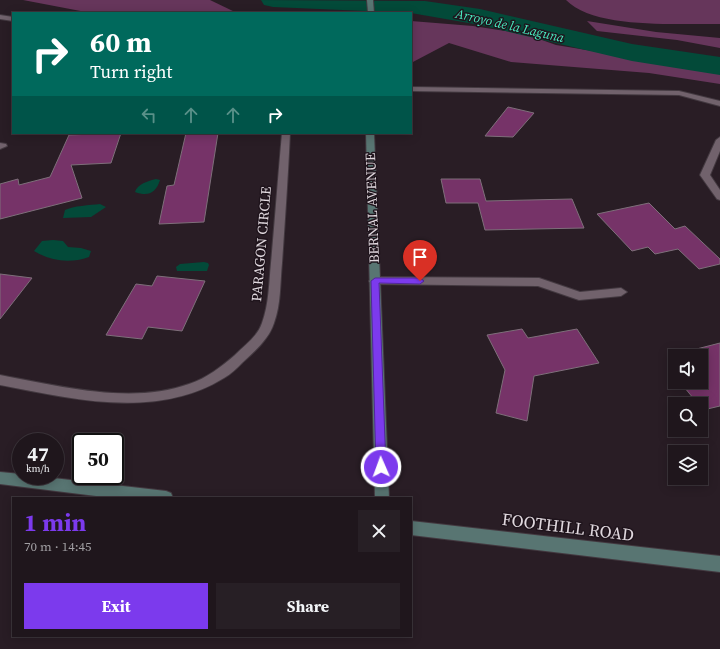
<!DOCTYPE html>
<html lang="en">
<head>
<meta charset="utf-8">
<style>
  :root { --surface:#1f161c; --page:#271f25; --text:#f1f3f6; --muted:#a19fa3; --line:#3c353b; --accent:#7c3aed }
  body { margin:0; font-family:"Source Serif 4",serif; background:var(--page); color:var(--text); height:100vh; display:flex; flex-direction:column; font-size:15px; white-space:nowrap }
  * { box-sizing:border-box; margin:0 }
  p { font-size:13px; color:var(--muted) }
  .icon { flex:none; width:22px; height:22px; fill:none; stroke:currentColor; stroke-width:2; stroke-linecap:round; stroke-linejoin:round }
  .map { position:relative; flex:1; overflow:hidden }
  .drawer { position:absolute; left:12px; top:497px; width:400px; height:140px; display:flex; flex-direction:column; background:var(--surface); border-radius:0px; box-shadow:0 2px 10px #0003,0 0 0 1px var(--line) }
  .drawer>* { flex:none }
  .top-card { position:absolute; left:12px; top:12px; width:400px; height:122px; border-radius:0px; box-shadow:0 2px 10px #0003,0 0 0 1px var(--line); background:#00695c; color:#fff; overflow:hidden }
  .tools { position:absolute; left:668px; top:349px; display:grid; gap:8px }
  .tools a { display:grid; place-items:center; width:40px; height:40px; border-radius:0px; background:var(--surface); box-shadow:0 2px 10px #0003,0 0 0 1px var(--line); font-size:20px }
  .speed { position:absolute; left:12px; top:433px; display:flex; gap:8px; font-size:20px; font-weight:700; text-align:center }
  .speed>* { display:grid; place-content:center; width:52px; height:52px; border-radius:50%; background:var(--surface); box-shadow:0 2px 10px #0003,0 0 0 1px var(--line); line-height:1 }
  .speed small { font-size:10px; font-weight:400 }
  .speed .limit { border:2px solid #111; border-radius:6px; background:#fff; color:#111 }
  .pin { position:absolute; display:grid; place-items:center; width:34px; height:34px; color:#fff; margin:-41px -17px; border-radius:50% 50% 50% 0; rotate:-45deg; box-shadow:0 0 4px #0007 }
  .pin .icon { rotate:45deg }
  .me { position:absolute; width:44px; margin:-22px; rotate:358deg; stroke-linejoin:round; filter:drop-shadow(0 0 3px #0008) }
  .turn { display:flex; align-items:center; gap:14px; height:84px; padding:0 12px; font-size:18px }
  .turn .icon { width:52px; height:52px; stroke-width:2.5 }
  .turn b { display:block; font-size:28px; line-height:34px }
  .lanes { display:flex; align-items:center; height:38px; padding:0 12px; background:#0003; justify-content:center; gap:20px; direction:ltr }
  .lanes .off { opacity:.35 }
  .round { display:grid; place-items:center; flex:none; width:42px; height:42px; border-radius:0px; background:var(--page) }
  .head { display:flex; align-items:center; justify-content:space-between; height:68px; padding:0 12px }
  h1 { font-size:24px; font-weight:700; line-height:30px; color:var(--accent) }
  .cta { display:flex; gap:8px; margin-top:auto; padding:8px 12px }
  .cta a { flex:1; height:46px; border-radius:0px; background:var(--accent); color:#fff; font-size:16px; font-weight:700; line-height:46px; text-align:center }
  .cta a+a { background:var(--page); color:var(--text) }
  .map>svg:first-child { display:block }
</style>
</head>
<body>
<div class="map">
<svg width="720" height="649" viewBox="0 0 720 649">
  <rect width="100%" height="100%" fill="#291d25"/>
  <g fill="#66365b">
    <path d="M 23,0 L 210,0 L 237,13 L 91,13 Z"/>
    <path d="M 566,0 L 720,0 L 720,24 C 680,23 595,30 566,0 Z"/>
    <path d="M 411,21 L 473,26 L 525,34 L 556,45 L 720,72 L 720,84 L 649,73 L 511,62 L 449,43 L 411,63 Z"/>
    <path d="M 587,21 L 656,32 L 720,38 L 720,48 L 677,40 L 597,31 Z"/>
  </g>
  <g fill="#034a39">
    <path d="M 156,179 L 160,180 C 156,193 148,197 135,192 C 137,184 148,181 156,179 Z"/>
    <path d="M 100,204 L 106,207 L 91,217 L 63,218 L 65,210 C 73,206 90,205 100,204 Z"/>
    <path d="M 53,240 L 63,241 L 68,247 L 81,248 L 91,251 L 89,257 C 69,264 51,261 34,251 L 42,241 Z"/>
    <path d="M 204,262 L 208,263 L 209,265 L 207,271 L 177,271 L 176,267 L 180,264 Z"/>
  </g>
  <g fill="none" stroke-linecap="round" stroke-linejoin="round">
    <path fill="#034a39" fill-rule="evenodd" d="M 261,0 L 425,1 L 480,9 L 632,44 L 720,57 L 720,75 L 632,61 L 480,25 L 411,13 L 273,7 L 264,5 Z"/>
  </g>
  <g fill="#763368" stroke="#7e6f7a">
    <path d="M 508,107 L 534,113 L 513,137 L 485,136 Z"/>
    <path d="M 121,133 L 111,163 L 71,165 L 82,198 L 0,219 L 0,184 L 18,179 L 19,185 L 50,177 L 69,135 Z"/>
    <path d="M 186,133 L 218,133 L 204,222 L 159,224 L 167,186 L 174,185 Z"/>
    <path d="M 441,179 L 480,179 L 486,201 L 572,199 L 584,228 L 485,230 L 478,203 L 446,203 Z"/>
    <path d="M 649,203 L 675,229 L 685,226 L 720,259 L 720,264 L 699,269 L 678,249 L 655,254 L 648,247 L 632,251 L 597,214 Z"/>
    <path d="M 0,274 L 32,278 L 0,319 Z"/>
    <path d="M 157,276 L 205,281 L 182,331 L 148,327 L 142,339 L 106,335 L 136,284 L 152,286 Z"/>
    <path d="M 522,329 L 528,338 L 577,329 L 599,363 L 534,376 L 527,421 L 496,413 L 505,370 L 487,335 Z"/>
    <path d="M 720,343 L 720,406 L 703,410 L 701,404 L 698,404 L 680,382 L 701,382 L 701,356 L 684,356 L 681,353 Z"/>
  </g>
  <g fill="none" stroke-linecap="round" stroke-linejoin="round">
    <g stroke="#433940" stroke-width="2">
      <g id="lane">
        <path d="M 411,87 L 679,91 L 720,101 L 720,106 L 679,95 L 411,91 Z"/>
        <path d="M 720,137 L 720,151 L 710,175 L 720,190 L 720,200 L 717,199 L 700,175 L 716,140 Z"/>
        <path d="M 375,277 L 539,278 L 580,292 L 621,288 L 627,292 L 621,296 L 579,300 L 538,286 L 371,284 L 369,281 Z"/>
      </g>
    </g>
    <g stroke="#433940" stroke-width="2">
      <g id="street">
        <path d="M 0,15 L 13,17 L 13,21 L 0,19 Z"/>
        <path d="M 282,133 L 290,133 C 288,176 285,220 282,263 C 280,283 281,304 274,323 C 269,339 254,352 242,363 C 237,368 231,374 224,378 C 156,420 73,399 0,385 L 0,375 C 58,386 132,405 189,384 C 207,378 221,367 235,355 C 244,346 258,336 262,323 C 269,304 269,283 271,263 C 275,220 278,176 282,133 Z"/>
        <path d="M 0,143 L 6,144 L 7,146 L 0,149 Z"/>
      </g>
    </g>
    <g stroke="#433940" stroke-width="2">
      <g id="secondary">
        <path d="M 367,0 L 373,0 L 374,13 L 368,13 Z"/>
        <path d="M 366,133 L 374,133 L 389,498 L 375,498 Z"/>
        <path d="M 0,472 L 21,474 L 21,476 L 36,476 L 166,491 L 171,493 L 173,498 L 112,498 L 0,484 Z"/>
        <path d="M 411,521 L 720,556 L 720,572 L 411,535 Z"/>
      </g>
    </g>
    <use href="#lane" fill="#71626c" fill-rule="evenodd"/>
    <use href="#street" fill="#71626c" fill-rule="evenodd"/>
    <use href="#secondary" fill="#587572" fill-rule="evenodd"/>
  </g>
  <path fill="#7c3aed" stroke="#51269a" d="M 375,278 L 420,278 L 424,281 L 420,284 L 379,283 L 386,467 L 385,470 L 377,470 L 376,467 L 371,281 Z"/>
  <g text-anchor="middle" stroke-width="3" stroke-linejoin="round" paint-order="stroke">
    <g font-size="13" font-style="italic" fill="#48eabf" stroke="#1f141c">
      <text transform="translate(510 25) rotate(13)" y="5">Arroyo de la Laguna</text>
    </g>
    <g font-size="14" fill="#e0d8de" stroke="#1f141c">
      <text transform="translate(372 208) rotate(-92)" y="5">BERNAL AVENUE</text>
      <text transform="translate(261 244) rotate(-85)" y="5">PARAGON CIRCLE</text>
    </g>
    <g font-size="17" fill="#e0d8de" stroke="#1f141c">
      <text transform="translate(568 527) rotate(7)" y="6">FOOTHILL ROAD</text>
    </g>
  </g>
</svg>
<div class="tools">
<a><svg class="icon" aria-label="sound" viewBox="0 0 24 24"><path d="M4 9h4l5-4v14l-5-4H4zM17 9q2 3 0 6"/></svg></a>
<a><svg class="icon" aria-label="search" viewBox="0 0 24 24"><circle cx="10" cy="10" r="6"/><path d="M15 15l6 6"/></svg></a>
<a><svg class="icon" aria-label="layers" viewBox="0 0 24 24"><path d="M12 4l9 5-9 5-9-5zM3 14l9 5 9-5"/></svg></a>
</div>
<div class="speed"><div>47<small>km/h</small></div><div class="limit">50</div></div>
<div class="pin" style="left:420px;top:281px;background:#d93025"><svg class="icon" aria-label="arrive" viewBox="0 0 24 24"><path d="M6 21V4h12l-3 4 3 4H6"/></svg></div>
<svg class="me" style="left:381px;top:467px" viewBox="-20 -20 40 40"><circle r="17" fill="#7c3aed" stroke="#fff" stroke-width="3"/><path d="M0-11L8 9 0 5-8 9z" fill="#fff"/></svg>
<div class="top-card">
<div class="turn"><svg class="icon" aria-label="right" viewBox="0 0 24 24"><path d="M7 20v-9h11M14 6l5 5-5 5"/></svg><div><b>60 m</b>Turn right</div></div>
<div class="lanes"><svg class="icon off" aria-label="left" viewBox="0 0 24 24"><path d="M17 20v-9H6M10 6l-5 5 5 5"/></svg><svg class="icon off" aria-label="ahead" viewBox="0 0 24 24"><path d="M12 20V5M6 11l6-6 6 6"/></svg><svg class="icon off" aria-label="ahead" viewBox="0 0 24 24"><path d="M12 20V5M6 11l6-6 6 6"/></svg><svg class="icon" aria-label="right" viewBox="0 0 24 24"><path d="M7 20v-9h11M14 6l5 5-5 5"/></svg></div>
</div>
<section class="drawer">
<div class="head"><div><h1>1 min</h1><p>70 m · 14:45</p></div><a class="round"><svg class="icon" aria-label="close" viewBox="0 0 24 24"><path d="M6 6l12 12M18 6L6 18"/></svg></a></div>
<div class="cta"><a>Exit</a><a>Share</a></div>
</section>
</div>
</body>
</html>
